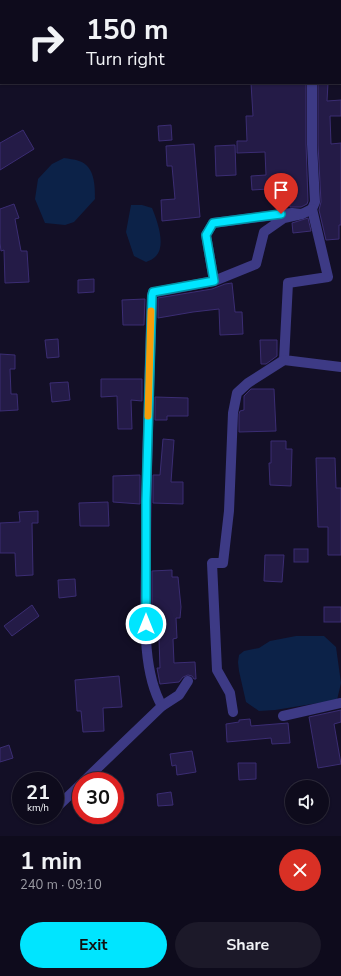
<!DOCTYPE html>
<html lang="en">
<head>
<meta charset="utf-8">
<style>
  :root { --surface:#0e0b1c; --page:#1c1929; --text:#f1f3f6; --muted:#9b9ba3; --line:#2e2b3b; --accent:#00e5ff }
  body { margin:0; font-family:"Nunito Sans",sans-serif; background:var(--page); color:var(--text); height:100vh; display:flex; flex-direction:column; font-size:15px; white-space:nowrap }
  * { box-sizing:border-box; margin:0 }
  p { font-size:13px; color:var(--muted) }
  .icon { flex:none; width:22px; height:22px; fill:none; stroke:currentColor; stroke-width:2; stroke-linecap:round; stroke-linejoin:round }
  .map { position:relative; height:836px; overflow:hidden }
  .sheet { display:flex; flex-direction:column; background:var(--surface); flex:1 }
  .sheet>* { flex:none }
  .guide { position:absolute; left:0px; top:0px; width:341px; height:84px; box-shadow:0 1px 3px #0004,0 0 0 1px var(--line); background:#0e0b1c; color:var(--text); overflow:hidden }
  .fabs { position:absolute; left:285px; top:780px; display:grid; gap:8px }
  .fabs a { display:grid; place-items:center; width:44px; height:44px; border-radius:50%; background:var(--surface); box-shadow:0 1px 3px #0004,0 0 0 1px var(--line); font-size:20px }
  .speed { position:absolute; left:12px; top:772px; display:flex; gap:8px; font-size:20px; font-weight:700; text-align:center }
  .speed>* { display:grid; place-content:center; width:52px; height:52px; border-radius:50%; background:var(--surface); box-shadow:0 1px 3px #0004,0 0 0 1px var(--line); line-height:1 }
  .speed small { font-size:10px; font-weight:400 }
  .speed .limit { border:6px solid #d22; background:#fff; color:#111 }
  .pin { position:absolute; display:grid; place-items:center; width:34px; height:34px; color:#fff; margin:-41px -17px; border-radius:50% 50% 50% 0; rotate:-45deg; box-shadow:0 0 4px #0007 }
  .pin .icon { rotate:45deg }
  .me { position:absolute; width:44px; margin:-22px; rotate:0deg; stroke-linejoin:round; filter:drop-shadow(0 0 3px #0008) }
  .turn { display:flex; align-items:center; gap:14px; height:84px; padding:0 20px; font-size:18px }
  .turn .icon { width:52px; height:52px; stroke-width:2.5 }
  .turn b { display:block; font-size:28px; line-height:34px }
  .round { display:grid; place-items:center; flex:none; width:42px; height:42px; border-radius:21px; background:var(--page) }
  .summary { display:flex; align-items:center; justify-content:space-between; height:68px; padding:0 20px }
  h1 { font-size:24px; font-weight:700; line-height:30px }
  .button { display:flex; gap:8px; margin-top:auto; padding:8px 20px }
  .button a { flex:1; height:46px; border-radius:24px; background:var(--accent); color:#111; font-size:16px; font-weight:700; line-height:46px; text-align:center }
  .button a+a { background:var(--page); color:var(--text) }
  .map>svg:first-child { display:block }
</style>
</head>
<body>
<div class="map">
<svg width="341" height="836" viewBox="0 0 341 836">
  <rect width="100%" height="100%" fill="#130f26"/>
  <g fill="#0c2248">
    <path d="M 64,158 C 69,159 74,159 79,161 C 95,166 95,186 95,199 L 74,222 L 65,225 L 45,223 L 35,199 L 38,179 L 52,164 Z"/>
    <path d="M 131,205 L 142,205 L 152,208 C 157,220 167,247 155,257 C 153,259 149,261 146,262 L 134,256 L 126,232 Z"/>
    <path d="M 296,636 L 324,636 L 336,647 L 341,683 L 337,700 L 275,710 L 259,711 L 246,702 L 239,671 L 238,662 L 239,655 L 244,651 L 259,648 L 270,641 Z"/>
  </g>
  <g fill="#241b47" stroke="#3b2d73">
    <path d="M 251,83 L 306,83 L 306,144 L 308,201 L 307,204 L 301,207 L 290,207 L 289,196 L 269,198 L 268,189 L 252,190 L 251,176 L 266,175 L 265,152 L 237,153 L 237,141 L 247,141 L 246,116 L 253,116 Z"/>
    <path d="M 318,83 L 328,83 L 327,101 L 341,100 L 341,116 L 330,116 L 331,144 L 341,143 L 341,225 L 339,225 L 339,239 L 326,240 L 319,210 L 321,202 L 318,144 Z"/>
    <path d="M 171,125 L 172,140 L 159,141 L 158,126 Z"/>
    <path d="M 23,130 L 34,149 L 0,170 L 0,143 Z"/>
    <path d="M 194,144 L 200,217 L 162,221 L 161,200 L 175,199 L 172,166 L 167,166 L 166,146 Z"/>
    <path d="M 235,145 L 236,175 L 216,176 L 215,146 Z"/>
    <path d="M 14,204 L 19,218 L 15,219 L 21,251 L 27,251 L 29,282 L 5,283 L 4,250 L 1,251 L 0,243 L 0,209 Z"/>
    <path d="M 308,218 L 311,231 L 293,233 L 292,223 Z"/>
    <path d="M 94,279 L 94,292 L 78,293 L 78,280 Z"/>
    <path d="M 232,283 L 235,312 L 242,312 L 243,334 L 220,335 L 219,309 L 193,312 L 158,318 L 158,298 L 212,289 L 225,284 Z"/>
    <path d="M 145,299 L 144,325 L 123,325 L 122,300 Z"/>
    <path d="M 58,339 L 59,357 L 47,358 L 45,340 Z"/>
    <path d="M 260,340 L 277,340 L 277,356 L 266,364 L 261,364 Z"/>
    <path d="M 0,354 L 15,355 L 15,369 L 10,369 L 11,394 L 17,394 L 18,410 L 0,411 Z"/>
    <path d="M 101,379 L 142,379 L 142,401 L 131,400 L 132,429 L 118,429 L 117,396 L 101,397 Z"/>
    <path d="M 68,382 L 70,400 L 52,402 L 50,383 Z"/>
    <path d="M 251,389 L 274,389 L 276,431 L 239,432 L 239,414 L 240,411 L 244,410 L 244,396 Z"/>
    <path d="M 155,397 L 188,398 L 188,416 L 167,416 L 167,420 L 155,420 Z"/>
    <path d="M 163,439 L 174,440 L 171,482 L 183,482 L 183,504 L 153,503 L 153,475 L 160,475 Z"/>
    <path d="M 271,441 L 286,441 L 286,449 L 292,449 L 291,486 L 270,485 L 269,463 L 271,463 Z"/>
    <path d="M 316,458 L 335,458 L 336,488 L 341,488 L 341,555 L 328,555 L 328,527 L 318,527 Z"/>
    <path d="M 140,475 L 140,504 L 113,502 L 113,476 Z"/>
    <path d="M 108,502 L 109,526 L 80,526 L 79,503 Z"/>
    <path d="M 38,511 L 38,523 L 32,523 L 33,575 L 16,576 L 15,553 L 0,553 L 0,523 L 20,522 L 19,512 Z"/>
    <rect x="294" y="549" width="14" height="13"/>
    <path d="M 265,555 L 284,555 L 282,582 L 264,581 Z"/>
    <path d="M 172,570 L 172,577 L 178,577 L 181,607 L 180,618 L 176,618 L 177,638 L 173,639 L 174,663 L 195,662 L 196,679 L 194,679 L 192,676 L 188,675 L 183,677 L 179,682 L 160,684 L 157,668 L 160,668 L 159,639 L 153,640 L 152,635 L 152,571 Z"/>
    <path d="M 75,579 L 76,596 L 59,598 L 58,580 Z"/>
    <path d="M 32,605 L 39,616 L 12,636 L 4,626 Z"/>
    <rect x="324" y="607" width="17" height="15"/>
    <path d="M 119,676 L 122,707 L 103,708 L 104,731 L 83,732 L 81,711 L 77,711 L 75,680 Z"/>
    <path d="M 341,710 L 341,722 L 334,724 L 341,764 L 318,768 L 309,717 Z"/>
    <path d="M 250,719 L 251,726 L 288,723 L 290,743 L 272,744 L 271,738 L 227,742 L 226,724 L 239,722 L 239,720 Z"/>
    <path d="M 9,745 L 13,758 L 0,762 L 0,748 Z"/>
    <path d="M 192,751 L 196,772 L 177,775 L 176,765 L 172,766 L 170,754 Z"/>
    <path d="M 238,763 L 256,763 L 256,779 L 239,780 Z"/>
    <path d="M 171,792 L 173,805 L 158,806 L 157,794 Z"/>
  </g>
  <g fill="none" stroke-linecap="round" stroke-linejoin="round">
    <g stroke="#3d3a85" stroke-width="10">
      <path d="M 37,1 L 38,0"/>
      <path d="M 320,1 L 320,0"/>
      <path d="M 0,35 L 1,35"/>
      <path d="M 312,83 L 312,144 L 315,202 L 312,209 L 328,277 L 288,283 L 284,360 L 341,367"/>
      <path d="M 302,214 L 292,213 L 213,223 L 206,235 L 214,281 L 256,264 L 264,232 L 284,218 L 302,214 L 312,209"/>
      <path d="M 162,706 C 140,668 146,604 146,560 C 146,472 149,384 152,295 L 153,292 L 156,292 L 214,281"/>
      <path d="M 233,712 L 230,693 L 217,670 L 212,563 L 223,563 L 229,511 L 233,413 L 237,393 L 248,383 L 284,360"/>
      <path d="M 283,716 L 341,703"/>
      <path d="M 84,781 L 162,706 L 179,695 L 188,681"/>
      <path d="M 55,809 L 81,784"/>
    </g>
  </g>
  <g fill="none" stroke-linecap="round" stroke-linejoin="round">
    <g stroke="#0095a6" stroke-width="10">
      <path id="route" d="M 146,624 L 146,501 L 152,296 L 153,292 L 214,281 L 206,235 L 213,223 L 281,214"/>
    </g>
    <use href="#route" stroke="#00e5ff" stroke-width="7"/>
    <path stroke="#f59e0b" stroke-width="7" d="M 148,416 L 151,311"/>
  </g>
</svg>
<div class="fabs">
<a><svg class="icon" aria-label="sound" viewBox="0 0 24 24"><path d="M4 9h4l5-4v14l-5-4H4zM17 9q2 3 0 6"/></svg></a>
</div>
<div class="speed"><div>21<small>km/h</small></div><div class="limit">30</div></div>
<div class="pin" style="left:281px;top:214px;background:#d93025"><svg class="icon" aria-label="arrive" viewBox="0 0 24 24"><path d="M6 21V4h12l-3 4 3 4H6"/></svg></div>
<svg class="me" style="left:146px;top:624px" viewBox="-20 -20 40 40"><circle r="17" fill="#00e5ff" stroke="#fff" stroke-width="3"/><path d="M0-11L8 9 0 5-8 9z" fill="#fff"/></svg>
<div class="guide">
<div class="turn"><svg class="icon" aria-label="right" viewBox="0 0 24 24"><path d="M7 20v-9h11M14 6l5 5-5 5"/></svg><div><b>150 m</b>Turn right</div></div>
</div>
</div>
<section class="sheet">
<div class="summary"><div><h1>1 min</h1><p>240 m · 09:10</p></div><a class="round" style="background:#d93025;color:#fff"><svg class="icon" aria-label="close" viewBox="0 0 24 24"><path d="M6 6l12 12M18 6L6 18"/></svg></a></div>
<div class="button"><a>Exit</a><a>Share</a></div>
</section>
</body>
</html>
